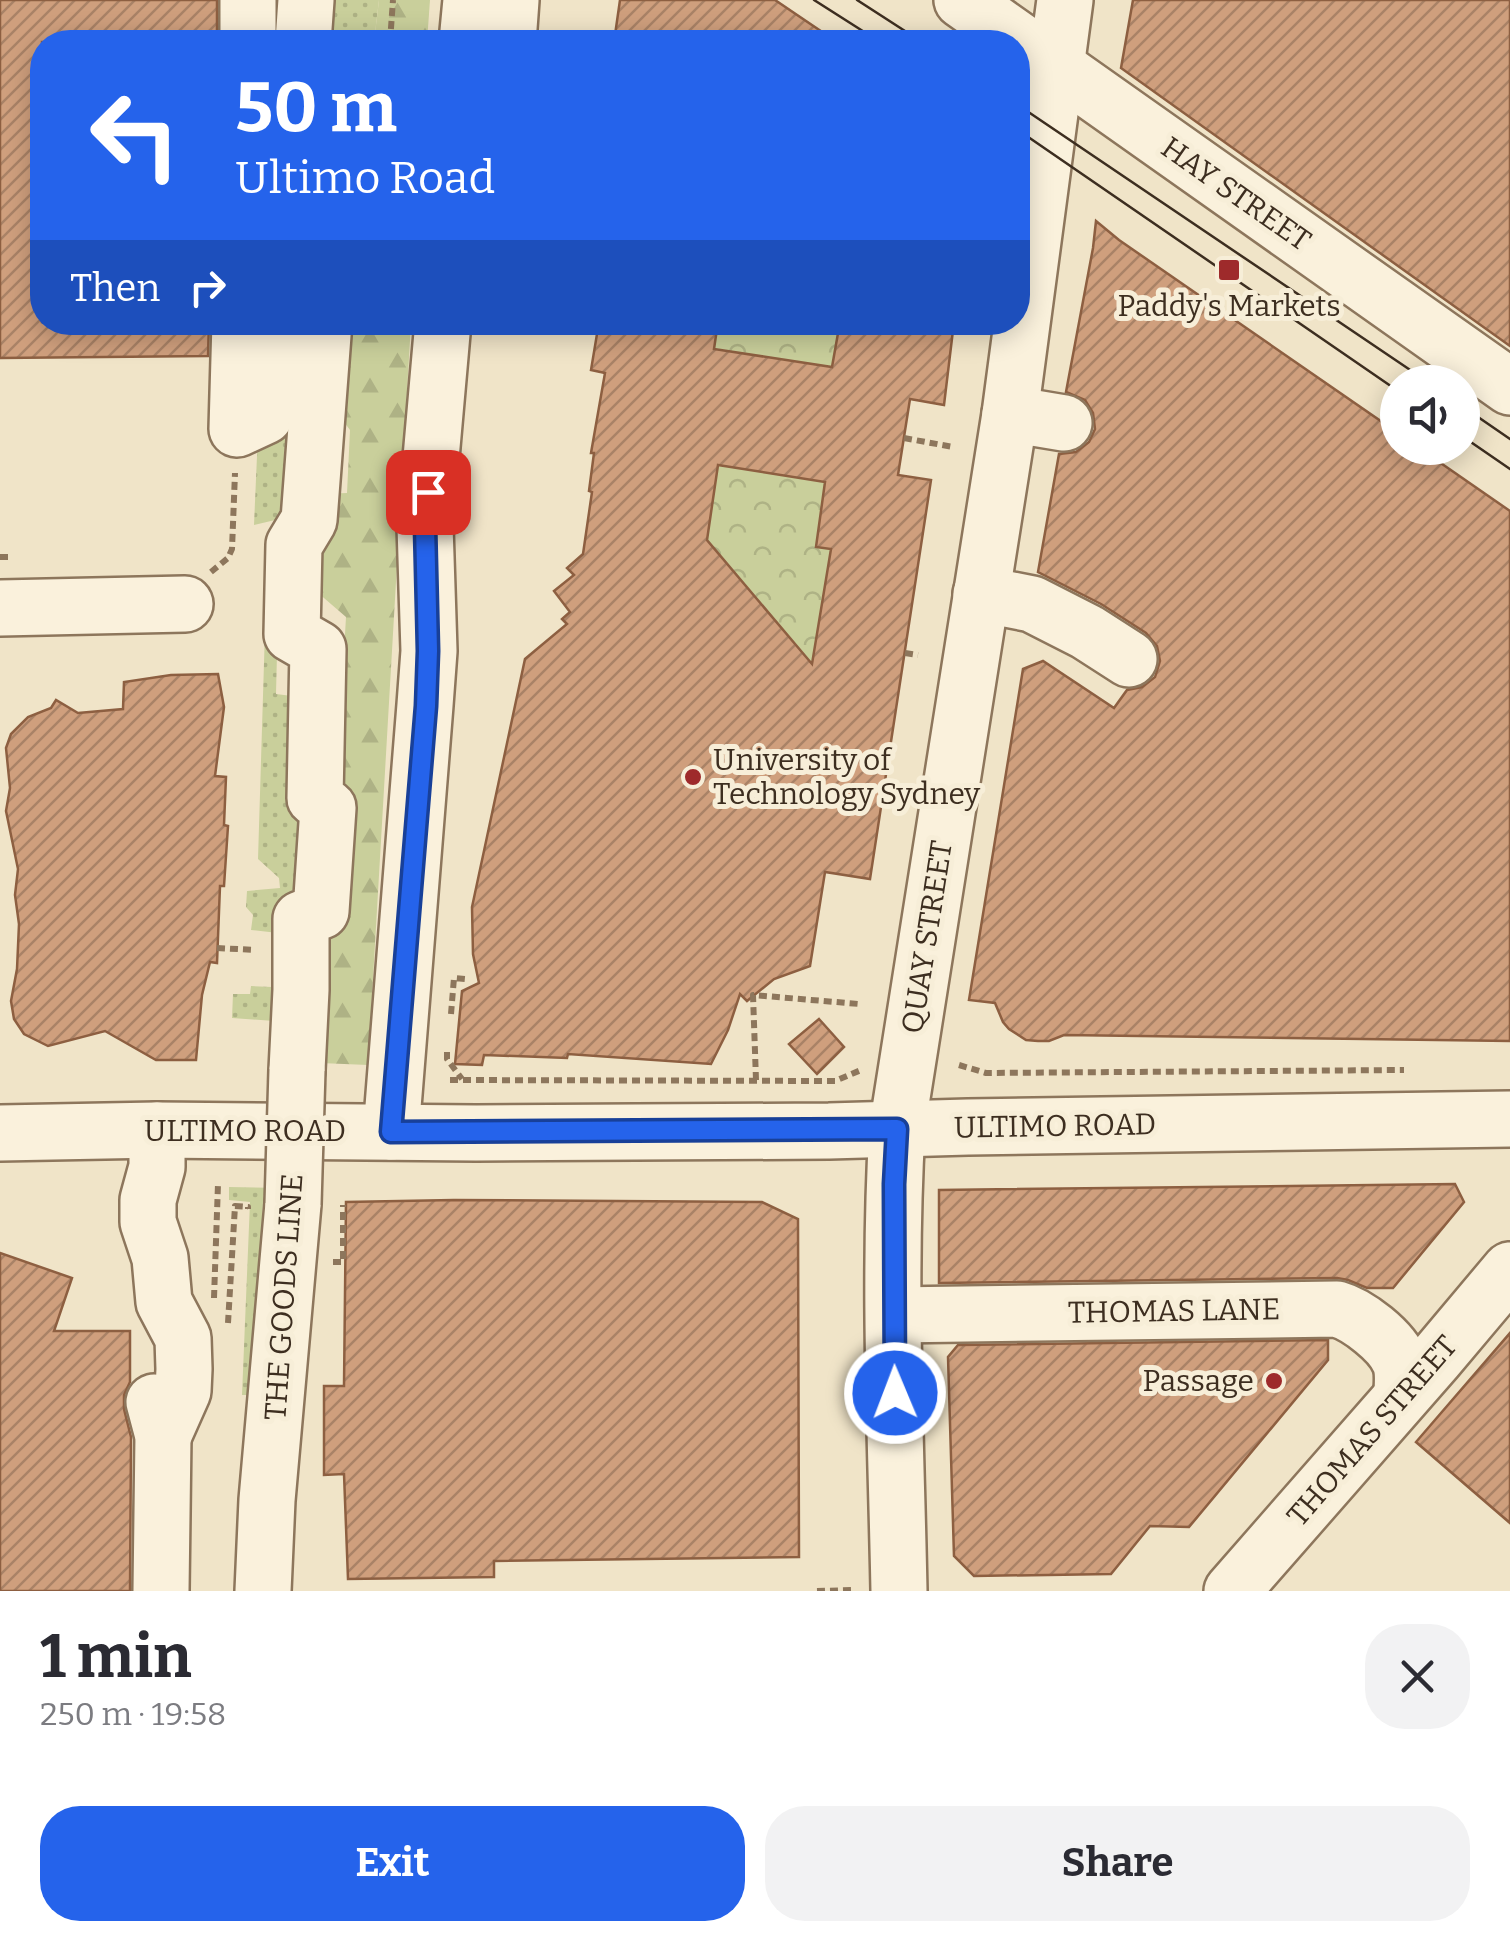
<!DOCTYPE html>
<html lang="en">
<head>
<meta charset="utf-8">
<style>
  :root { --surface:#fff; --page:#f2f2f3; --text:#2b2b33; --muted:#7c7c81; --accent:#2563eb }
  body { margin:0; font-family:Bitter,serif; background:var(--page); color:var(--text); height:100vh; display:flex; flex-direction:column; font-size:38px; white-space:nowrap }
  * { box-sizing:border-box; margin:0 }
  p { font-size:32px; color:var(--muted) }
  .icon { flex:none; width:55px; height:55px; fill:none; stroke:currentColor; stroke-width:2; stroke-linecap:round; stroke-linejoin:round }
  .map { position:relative; height:1591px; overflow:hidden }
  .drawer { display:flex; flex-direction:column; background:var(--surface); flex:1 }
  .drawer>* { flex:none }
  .top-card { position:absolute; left:30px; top:30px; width:1000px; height:305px; border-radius:40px; box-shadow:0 5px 25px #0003; background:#2563eb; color:#fff; overflow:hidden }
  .fabs { position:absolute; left:1380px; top:365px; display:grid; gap:20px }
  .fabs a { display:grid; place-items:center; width:100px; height:100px; border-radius:50%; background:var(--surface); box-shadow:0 5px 25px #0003; font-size:50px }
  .pin { position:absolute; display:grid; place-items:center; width:85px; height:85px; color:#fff; margin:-42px; border-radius:20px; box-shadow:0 5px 15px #0006 }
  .me { position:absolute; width:110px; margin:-55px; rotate:359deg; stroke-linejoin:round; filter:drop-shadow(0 0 8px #0008) }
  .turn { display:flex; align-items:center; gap:35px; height:210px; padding:0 40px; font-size:45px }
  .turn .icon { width:130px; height:130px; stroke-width:2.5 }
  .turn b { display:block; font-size:70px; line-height:85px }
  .then { display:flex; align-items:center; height:95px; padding:0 40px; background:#0003; gap:20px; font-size:38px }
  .round { display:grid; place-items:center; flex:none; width:105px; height:105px; border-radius:40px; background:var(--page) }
  .summary { display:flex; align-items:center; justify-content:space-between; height:170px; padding:0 40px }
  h1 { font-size:60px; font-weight:700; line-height:75px }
  .action { display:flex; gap:20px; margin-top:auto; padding:20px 40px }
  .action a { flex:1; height:115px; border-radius:40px; background:var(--accent); color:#fff; font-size:40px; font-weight:700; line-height:115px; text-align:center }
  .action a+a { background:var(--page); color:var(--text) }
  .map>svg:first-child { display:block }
</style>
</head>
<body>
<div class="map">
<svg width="1510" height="1591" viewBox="0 0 1510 1591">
  <defs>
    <pattern id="grass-dots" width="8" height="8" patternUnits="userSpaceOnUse" patternTransform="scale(2.5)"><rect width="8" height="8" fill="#c9cf9b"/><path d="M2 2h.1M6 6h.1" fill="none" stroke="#aeb285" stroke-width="1.8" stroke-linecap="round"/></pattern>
    <pattern id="forest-firs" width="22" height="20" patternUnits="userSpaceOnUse" patternTransform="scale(2.5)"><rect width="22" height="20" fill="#c9cf9b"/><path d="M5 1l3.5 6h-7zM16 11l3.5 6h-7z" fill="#aeb285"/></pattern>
    <pattern id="park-crowns" width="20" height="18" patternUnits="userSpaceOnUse" patternTransform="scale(2.5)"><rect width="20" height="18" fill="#c9cf9b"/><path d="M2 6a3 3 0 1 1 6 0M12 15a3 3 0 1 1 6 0" fill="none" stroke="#aeb285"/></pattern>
    <pattern id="building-hatch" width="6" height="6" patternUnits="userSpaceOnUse" patternTransform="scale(2.5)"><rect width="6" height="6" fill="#cf9f7d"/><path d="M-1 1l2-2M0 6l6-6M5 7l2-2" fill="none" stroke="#a98266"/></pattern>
  </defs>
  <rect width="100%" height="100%" fill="#f0e4c8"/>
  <g fill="url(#grass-dots)">
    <path d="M 325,0 L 379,0 L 374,42 L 323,42 Z"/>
    <path d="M 300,323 L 292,516 L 254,525 L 258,433 Z"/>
    <path d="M 265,630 L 305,649 L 277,654 L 276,694 L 300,697 L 313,900 L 278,933 L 251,930 L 253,915 L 246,907 L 247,891 L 280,888 L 279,878 L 258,859 Z"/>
    <path d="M 251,986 L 272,987 L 272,997 L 290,998 L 288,1022 L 232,1018 L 233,994 L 250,994 Z"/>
    <path d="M 229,1187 L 283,1188 L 283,1203 L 263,1202 L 254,1395 L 242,1395 L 250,1202 L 229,1200 Z"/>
  </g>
  <g fill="url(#forest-firs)">
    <path d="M 379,0 L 430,0 L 427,42 L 374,42 Z"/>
    <path d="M 336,323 L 411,323 L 368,1065 L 320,1063 L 346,617 L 317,592 L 321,494 L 347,493 L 350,430 L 332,406 Z"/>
  </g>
  <g fill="url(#park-crowns)">
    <path d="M 840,322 L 836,347 L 850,371 L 714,348 L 718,323 Z"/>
    <path d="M 718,465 L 841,485 L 819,526 L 816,546 L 831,549 L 812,663 L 707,540 Z"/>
  </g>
  <g fill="url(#building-hatch)" stroke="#8d5f41" stroke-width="2.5" fill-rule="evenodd">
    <path d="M 0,0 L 217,0 L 217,42 L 42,42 L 42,322 L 209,322 L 208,356 L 0,358 Z"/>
    <path d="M 620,0 L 775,0 L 837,42 L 614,42 Z"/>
    <path d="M 1133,0 L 1510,0 L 1510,346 L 1121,68 Z"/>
    <path d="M 1096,221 L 1119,240 L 1398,433 L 1398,448 L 1419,448 L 1510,511 L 1510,1041 L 1064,1035 L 1049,1041 L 1038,1041 L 1026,1040 L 1009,1029 L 1003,1022 L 995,1003 L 969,1000 L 1023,669 L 1043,661 L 1114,708 L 1127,690 L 1142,687 L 1155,677 L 1160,661 L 1157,646 L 1146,633 L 1101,604 L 1038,572 L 1059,454 L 1076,452 L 1089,442 L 1095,429 L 1093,413 L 1085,400 L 1066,392 L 1093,248 Z"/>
    <path d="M 599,322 L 718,322 L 714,349 L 832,367 L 840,322 L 954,322 L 944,405 L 910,399 L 898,475 L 931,480 L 870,879 L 825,872 L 810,966 L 774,979 L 747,1001 L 740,994 L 728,1030 L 711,1064 L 568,1054 L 567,1058 L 484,1055 L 482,1065 L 455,1064 L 462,991 L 479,983 L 473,954 L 472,907 L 525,659 L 567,624 L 562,619 L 570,612 L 554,591 L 574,575 L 567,568 L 583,554 L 592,492 L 589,491 L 594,453 L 591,453 L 605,373 L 591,370 ZM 718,465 L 825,482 L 816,547 L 831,549 L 812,664 L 707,540 Z"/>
    <path d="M 218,674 L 224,707 L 215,776 L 226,777 L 224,825 L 228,826 L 224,886 L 220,886 L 217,963 L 210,962 L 202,995 L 196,1060 L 156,1060 L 105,1031 L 48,1046 L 24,1034 L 14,1019 L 11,1001 L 17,969 L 19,924 L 15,895 L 18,869 L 6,811 L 10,788 L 6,748 L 11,734 L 28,717 L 51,708 L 56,700 L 78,713 L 123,709 L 124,682 L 171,675 Z"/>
    <path d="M 819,1019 L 844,1047 L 817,1074 L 789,1044 Z"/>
    <path d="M 1455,1184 L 1464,1202 L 1393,1288 L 1367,1288 L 1348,1280 L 1337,1278 L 939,1283 L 939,1190 Z"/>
    <path d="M 454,1200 L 762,1202 L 798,1219 L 799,1557 L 494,1561 L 494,1577 L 348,1579 L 344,1474 L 324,1475 L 324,1386 L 344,1386 L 346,1202 Z"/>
    <path d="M 0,1253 L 72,1278 L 54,1331 L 130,1331 L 130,1382 L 124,1395 L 124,1409 L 131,1437 L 130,1591 L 0,1591 Z"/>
    <path d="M 1510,1333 L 1510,1523 L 1416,1442 Z"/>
    <path d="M 1328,1340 L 1328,1360 L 1189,1527 L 1150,1526 L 1111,1574 L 974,1576 L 954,1556 L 948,1357 L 958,1345 Z"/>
  </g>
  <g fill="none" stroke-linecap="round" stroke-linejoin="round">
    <g stroke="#8d765c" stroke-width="60">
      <g id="minor">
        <path d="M 962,0 L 1510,387"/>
        <path d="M 248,42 L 248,0"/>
        <path d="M 303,42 L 306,0"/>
        <path d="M 467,42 L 471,0"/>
        <path d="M 508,42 L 511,0"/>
        <path d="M 240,322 L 237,429 L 265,416 L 271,322"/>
        <path d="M 1010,414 L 1064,423"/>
        <path d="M 981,594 L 1032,604 L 1087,632 L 1129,659"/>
        <path d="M 0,608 L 185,604"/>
        <path d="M 297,1070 L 301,990 L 301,919 L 321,911 L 328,808 L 315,798 L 318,649 L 292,634 L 294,545 L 309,520 L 324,322"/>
        <path d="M 157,1130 L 157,1167 L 148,1200 L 148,1222 L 160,1258 L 164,1302 L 183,1338 L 184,1369 L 183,1391 L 163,1436"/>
        <path d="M 391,1132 L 425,705 L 429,651 L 425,526 L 443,322"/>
        <path d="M 0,1133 L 157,1130 L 476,1133 L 829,1131 L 968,1127 L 1510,1119"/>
        <path d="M 894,1315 L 1337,1309 C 1358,1315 1392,1341 1400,1362 C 1404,1372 1402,1384 1402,1395"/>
        <path d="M 154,1402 L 163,1436 L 161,1591"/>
        <path d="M 263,1591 L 267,1500 L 293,1204"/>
        <path d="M 899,1591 C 896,1437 888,1283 897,1129 L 1010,414 L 1065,0"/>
        <path d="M 1232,1591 L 1436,1358 L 1510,1270"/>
      </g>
    </g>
    <g stroke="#8d765c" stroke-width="6" stroke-dasharray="8 5" stroke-linecap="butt">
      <path d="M 390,42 L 393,0"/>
      <path d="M 904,438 L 953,447"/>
      <path d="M 0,557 L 12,557"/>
      <path d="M 211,572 L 228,558 L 232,549 L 235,473"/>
      <path d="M 905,653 L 918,655"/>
      <path d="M 217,948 L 255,950"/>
      <path d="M 451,1014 L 454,978 L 465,979"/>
      <path d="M 447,1052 L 447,1059 L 462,1079"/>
      <path d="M 959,1065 L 986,1073 L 1404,1070"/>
      <path d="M 450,1080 L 835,1081 L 861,1070"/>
      <path d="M 756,1080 L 753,995 L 859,1004"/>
      <path d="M 333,1262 L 343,1262 L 343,1205"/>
      <path d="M 214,1298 L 218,1184"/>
      <path d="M 228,1323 L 235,1206 L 248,1207 L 248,1209"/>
      <path d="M 817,1591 L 853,1590"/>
    </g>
    <use href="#minor" stroke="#faf1dc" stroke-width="55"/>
    <g stroke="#3d2e20" stroke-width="2.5">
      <path d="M 814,0 L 880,42"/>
      <path d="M 857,0 L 922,42"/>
      <path d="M 1018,105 L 1428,382"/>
      <path d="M 1018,130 L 1398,391"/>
      <path d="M 1462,406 L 1510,439"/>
      <path d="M 1462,436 L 1510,469"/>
    </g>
    <g stroke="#8d765c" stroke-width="60" stroke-linecap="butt">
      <path id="minor-bridge" d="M 293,1204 L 297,1070"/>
    </g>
    <use href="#minor-bridge" stroke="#faf1dc" stroke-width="55"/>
  </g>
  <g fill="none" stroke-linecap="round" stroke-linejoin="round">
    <g stroke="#184099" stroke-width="25">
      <path id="route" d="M 428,492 L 425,526 L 428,651 L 426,706 L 391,1132 L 897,1129 L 894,1184 L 895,1393"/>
    </g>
    <use href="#route" stroke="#2563eb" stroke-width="18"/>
  </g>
  <g fill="#9e2a2b" stroke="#f7eed8" stroke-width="4">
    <rect x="1217" y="258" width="24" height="24" rx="5"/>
    <circle cx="693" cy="777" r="10"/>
    <circle cx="1274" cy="1381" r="10"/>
  </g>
  <g text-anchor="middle" stroke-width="10" stroke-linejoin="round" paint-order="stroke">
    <g font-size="30" fill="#3d2e20" stroke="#f7eed8">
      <text transform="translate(1236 194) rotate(35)" y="10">HAY STREET</text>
      <text transform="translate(927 937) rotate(-81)" y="10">QUAY STREET</text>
      <text transform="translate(1055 1126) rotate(-1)" y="10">ULTIMO ROAD</text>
      <text x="245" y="1141">ULTIMO ROAD</text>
      <text transform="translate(284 1297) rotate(-86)" y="10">THE GOODS LINE</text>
      <text transform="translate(1174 1311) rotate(-1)" y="10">THOMAS LANE</text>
      <text transform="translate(1372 1431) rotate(-49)" y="10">THOMAS STREET</text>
    </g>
    <g font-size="30" fill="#3d2e20" stroke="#f7eed8">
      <text x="1229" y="316">Paddy's Markets</text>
      <text x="713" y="770" text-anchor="start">University of<tspan x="713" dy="34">Technology Sydney</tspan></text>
      <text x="1254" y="1391" text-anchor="end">Passage</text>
    </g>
  </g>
</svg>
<div class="fabs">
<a><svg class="icon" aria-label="sound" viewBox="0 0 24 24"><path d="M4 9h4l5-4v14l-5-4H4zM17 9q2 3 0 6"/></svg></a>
</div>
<div class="pin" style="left:428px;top:492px;background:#d93025"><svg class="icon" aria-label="arrive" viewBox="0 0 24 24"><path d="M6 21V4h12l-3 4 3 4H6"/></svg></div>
<svg class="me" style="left:895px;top:1393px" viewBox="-20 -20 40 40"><circle r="17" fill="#2563eb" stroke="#fff" stroke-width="3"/><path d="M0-11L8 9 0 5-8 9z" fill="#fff"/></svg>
<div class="top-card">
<div class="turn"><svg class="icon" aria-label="left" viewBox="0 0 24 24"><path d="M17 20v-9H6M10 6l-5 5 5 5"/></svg><div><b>50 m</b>Ultimo Road</div></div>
<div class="then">Then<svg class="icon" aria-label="right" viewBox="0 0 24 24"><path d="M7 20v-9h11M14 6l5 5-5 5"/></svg></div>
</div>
</div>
<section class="drawer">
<div class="summary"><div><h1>1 min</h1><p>250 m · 19:58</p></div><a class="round"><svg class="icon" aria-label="close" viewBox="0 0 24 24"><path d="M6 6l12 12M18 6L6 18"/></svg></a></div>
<div class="action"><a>Exit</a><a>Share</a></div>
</section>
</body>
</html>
